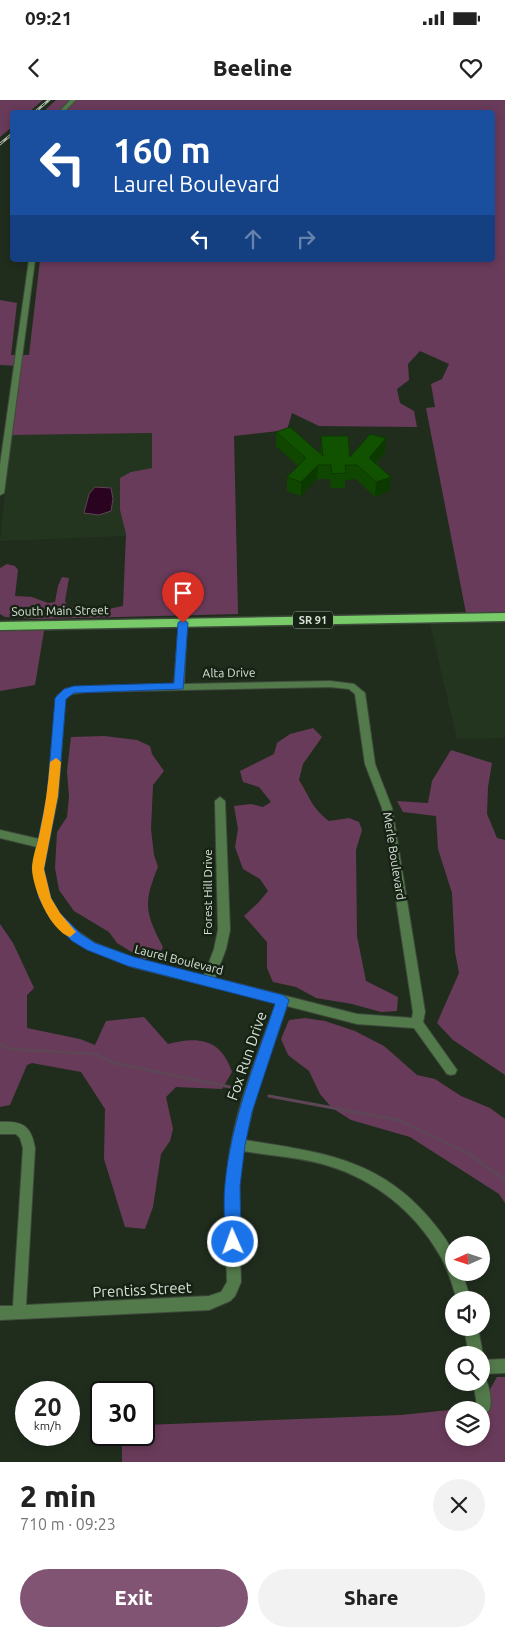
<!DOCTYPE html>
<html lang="en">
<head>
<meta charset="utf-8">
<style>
  :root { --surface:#fff; --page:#f2f2f2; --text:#222; --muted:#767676; --accent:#805472 }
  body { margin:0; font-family:Ubuntu,sans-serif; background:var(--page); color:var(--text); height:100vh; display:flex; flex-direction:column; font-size:19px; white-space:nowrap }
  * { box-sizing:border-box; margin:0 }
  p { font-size:16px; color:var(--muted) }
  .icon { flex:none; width:28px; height:28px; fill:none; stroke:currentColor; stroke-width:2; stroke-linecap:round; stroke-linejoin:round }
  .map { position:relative; height:1362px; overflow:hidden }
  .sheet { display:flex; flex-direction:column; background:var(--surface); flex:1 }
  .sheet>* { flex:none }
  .banner { position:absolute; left:10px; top:10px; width:485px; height:152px; border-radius:5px; box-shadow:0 2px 8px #0003; background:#1a4fa0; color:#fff; overflow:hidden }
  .needle { width:32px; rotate:267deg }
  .tools { position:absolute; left:445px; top:1136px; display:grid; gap:10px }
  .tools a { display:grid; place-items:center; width:45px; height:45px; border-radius:50%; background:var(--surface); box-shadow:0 2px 8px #0003; font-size:25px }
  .speed { position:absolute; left:15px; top:1281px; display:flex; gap:10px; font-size:25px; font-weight:700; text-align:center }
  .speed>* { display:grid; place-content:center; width:65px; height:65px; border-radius:50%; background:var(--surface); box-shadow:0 2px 8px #0003; line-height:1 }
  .speed small { font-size:12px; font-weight:400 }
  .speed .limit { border:2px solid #111; border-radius:8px; background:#fff; color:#111 }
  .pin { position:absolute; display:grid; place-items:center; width:42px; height:42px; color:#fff; margin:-51px -21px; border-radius:50% 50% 50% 0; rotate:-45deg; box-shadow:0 0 5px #0007 }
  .pin .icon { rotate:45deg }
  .me { position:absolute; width:55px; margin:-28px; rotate:358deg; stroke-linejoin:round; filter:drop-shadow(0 0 4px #0008) }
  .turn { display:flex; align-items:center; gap:18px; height:105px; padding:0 20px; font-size:22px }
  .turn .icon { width:65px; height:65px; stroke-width:2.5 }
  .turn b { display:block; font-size:35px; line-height:42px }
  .lanes { display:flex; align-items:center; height:48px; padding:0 20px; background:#0003; justify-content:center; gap:25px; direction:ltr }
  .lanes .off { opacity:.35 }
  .round { display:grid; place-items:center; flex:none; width:52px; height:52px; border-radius:26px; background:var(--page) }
  .head { display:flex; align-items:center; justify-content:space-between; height:85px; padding:0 20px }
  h1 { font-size:30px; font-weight:800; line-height:38px }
  .button { display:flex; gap:10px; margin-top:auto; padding:10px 20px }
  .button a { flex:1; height:58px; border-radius:30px; background:var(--accent); color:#fff; font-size:20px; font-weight:800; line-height:58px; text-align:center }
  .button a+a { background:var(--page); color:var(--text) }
  .status { display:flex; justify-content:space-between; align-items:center; height:35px; padding:0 25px; background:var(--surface); direction:ltr }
  .status svg { height:14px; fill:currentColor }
  header { display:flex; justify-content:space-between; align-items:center; height:65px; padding:0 20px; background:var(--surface); font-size:22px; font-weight:800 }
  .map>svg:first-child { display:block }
</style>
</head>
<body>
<div class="status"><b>09:21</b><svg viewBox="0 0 49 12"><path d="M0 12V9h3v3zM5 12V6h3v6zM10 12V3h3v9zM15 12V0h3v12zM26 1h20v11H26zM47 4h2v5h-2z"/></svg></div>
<header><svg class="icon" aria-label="back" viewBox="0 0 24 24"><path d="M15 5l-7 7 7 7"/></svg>Beeline<svg class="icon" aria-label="heart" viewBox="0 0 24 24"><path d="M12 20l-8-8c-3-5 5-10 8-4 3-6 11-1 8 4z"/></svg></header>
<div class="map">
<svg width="505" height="1362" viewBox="0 0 505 1362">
  <rect width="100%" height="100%" fill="#202d1d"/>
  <g fill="#23351f">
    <path d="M 152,333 L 152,368 L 131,372 L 126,436 L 0,441 L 11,335 Z"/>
    <path d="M 505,517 L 505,638 L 457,639 L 429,519 Z"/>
  </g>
  <g fill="#693b5a" fill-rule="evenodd">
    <path d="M 0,0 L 43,0 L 29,12 L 12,12 L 12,27 L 0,37 Z"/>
    <path d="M 56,0 L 505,0 L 505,517 L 467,518 L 426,308 L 435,307 L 431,284 L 442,279 L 449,264 L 420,251 L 408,264 L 409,280 L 397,289 L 400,303 L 414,311 L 417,327 L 319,326 L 292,313 L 287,330 L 234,336 L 238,514 L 39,519 L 5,517 L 0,514 L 0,468 L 7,464 L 15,466 L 18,470 L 15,496 L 32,497 L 48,503 L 55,502 L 58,486 L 62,477 L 69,478 L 65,501 L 67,506 L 99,511 L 123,506 L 126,434 L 120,410 L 120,378 L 131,372 L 152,368 L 152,333 L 11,335 L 20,266 L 0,265 L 0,200 L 17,203 L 11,255 L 29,255 L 40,160 L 492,160 L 492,12 L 43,12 Z"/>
    <path d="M 45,525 L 35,585 L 0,591 L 0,526 Z"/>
    <path d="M 313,628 L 322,637 L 303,664 L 299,680 C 311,699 311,707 329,721 L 349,718 L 359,722 L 362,730 L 356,750 L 357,836 L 366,881 L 398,897 L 397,911 L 381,912 L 352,904 L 316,898 L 296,887 L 273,882 L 267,868 L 267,842 L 244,816 L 258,803 L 268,791 L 260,779 L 243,769 L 235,747 L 238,729 L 234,706 L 251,704 L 263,707 L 271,702 L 259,687 L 243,682 L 240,671 L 274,654 L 277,643 L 290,634 Z"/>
    <path d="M 104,636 L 137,640 L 150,646 L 152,654 L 164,671 L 153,685 L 151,729 L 154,755 L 158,767 C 143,803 145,813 163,847 L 158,858 L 143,859 L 117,843 L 109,832 L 74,811 L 59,790 L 55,768 L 57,732 L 67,717 L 69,697 L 67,671 L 71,637 Z"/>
    <path d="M 451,650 L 492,663 L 488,687 L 487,714 L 497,738 L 505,740 L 505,975 L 453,940 L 437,923 L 459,873 L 455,852 L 452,793 L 438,749 L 436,716 L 403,712 L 397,701 L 428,703 L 432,681 Z"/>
    <path d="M 0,824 L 13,843 L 34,888 L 27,895 L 27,928 L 80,939 L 95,945 L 106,921 L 144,917 L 168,944 C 199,936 221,939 232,972 L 222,989 L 176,987 L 166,997 L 173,1029 L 170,1041 L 161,1054 L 153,1107 L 145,1129 L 125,1127 L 104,1059 L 105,1009 L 81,972 L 32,963 L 27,965 L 10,1005 L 0,1007 Z"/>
    <path d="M 305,918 L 325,921 L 355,931 L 384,946 L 417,975 L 435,979 L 461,996 L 490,1008 L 505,1019 L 505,1103 L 499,1094 L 410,1037 L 351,1020 L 332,1008 L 320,994 L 309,971 L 288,955 L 281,939 L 289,920 Z"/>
    <path d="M 497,1277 L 505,1277 L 505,1362 L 122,1362 L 122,1335 L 144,1335 L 144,1325 L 401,1315 L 488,1306 L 489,1291 ZM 454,1310 L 481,1310 L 481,1338 L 454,1338 Z"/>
  </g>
  <path fill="#29031f" stroke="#5e4656" d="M 95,387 L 111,388 L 113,399 L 111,411 L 99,415 L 84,413 L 89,394 Z"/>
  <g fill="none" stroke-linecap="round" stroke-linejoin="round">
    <g stroke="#5e4656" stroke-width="3">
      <path d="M 0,944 L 10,949 L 94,954 L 114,963 L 230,987"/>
      <path d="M 269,996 L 398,1020 L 466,1052 L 505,1080"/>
    </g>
    <g stroke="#3e4a3b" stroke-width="2">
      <g id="minor">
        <path d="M 70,0 L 76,0 L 64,12 L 59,12 Z"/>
        <path d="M 29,160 L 35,160 L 4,393 L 0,395 L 0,365 Z"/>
        <path d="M 183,520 L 187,523 L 184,584 L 330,581 L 354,584 L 365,593 L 375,664 L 392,708 L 425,912 L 423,922 L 457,970 L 455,974 L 451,975 L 447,974 L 414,928 L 357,924 L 287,906 L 257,992 L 245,1040 C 318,1052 378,1057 430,1119 C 438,1129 449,1141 453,1154 C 455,1159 454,1167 454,1172 L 462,1172 L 471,1200 L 457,1200 C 452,1184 448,1168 439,1154 C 415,1112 375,1080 329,1066 C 301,1057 271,1056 243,1051 L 238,1099 L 241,1182 L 235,1196 L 230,1201 L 209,1210 L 0,1220 L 0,1206 L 13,1206 L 23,1048 L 20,1038 L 16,1034 L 0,1034 L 0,1022 C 22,1021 31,1025 35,1048 L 26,1205 L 209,1196 L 221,1192 L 227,1182 C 226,1143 223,1103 228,1064 C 235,1008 257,956 276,903 L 132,867 L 87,849 L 65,834 L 51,819 L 40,798 L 33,769 L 37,747 L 0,738 L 0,730 L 39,739 L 48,696 L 57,596 L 65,589 L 87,586 L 174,584 L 179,523 ZM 330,587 L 349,589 L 355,594 L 365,664 L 382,708 L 413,912 L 412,918 L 357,914 L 215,878 L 226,849 L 230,830 L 225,701 L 220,697 L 215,701 L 218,830 L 214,849 L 204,876 L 134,858 L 95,843 L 73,828 L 59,813 L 50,798 L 43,769 L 58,696 L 65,599 L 71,594 L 87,592 Z"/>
        <path d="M 464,1228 L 478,1228 L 483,1255 L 481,1259 L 481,1255 L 469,1255 Z"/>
        <path d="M 505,1259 L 505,1273 L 481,1274 L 481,1260 Z"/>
        <path d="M 481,1275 L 485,1277 C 489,1286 493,1302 489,1311 L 484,1313 L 481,1312 L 481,1310 L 478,1310 L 473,1282 L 481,1282 Z"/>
      </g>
    </g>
    <g stroke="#3e4a3b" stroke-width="3">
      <path id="primary" d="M 505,513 L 505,521 L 0,530 L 0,522 Z"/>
    </g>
    <use href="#minor" fill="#537a4b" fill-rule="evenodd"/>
    <use href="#primary" fill="#78cb68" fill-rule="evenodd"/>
    <g stroke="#b1bbaf" stroke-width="2.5">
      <g id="rail">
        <path d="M 35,12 L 49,0"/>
        <path d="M 0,44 L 12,34"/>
      </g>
    </g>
    <use href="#rail" stroke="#162314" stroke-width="1" stroke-dasharray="4.5" stroke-linecap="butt"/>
  </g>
  <path fill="#0f4700" d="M 276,332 L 321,354 L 321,336 L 350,357 L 385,352 L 376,364 L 389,391 L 375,397 L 356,379 L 345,380 L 345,388 L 331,388 L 330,379 L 317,379 L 301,396 L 287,391 L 287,377 L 298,366 L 276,346 Z"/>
  <g fill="#0c3900">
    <path d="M 386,338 L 385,352 L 368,372 L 369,358 Z"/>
    <path d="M 318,365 L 317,379 L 301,396 L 301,382 Z"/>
    <path d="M 391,377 L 389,391 L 375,397 L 376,382 Z"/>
  </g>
  <path fill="#115200" stroke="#0c3900" d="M 290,327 L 323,356 L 321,336 L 348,336 L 350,357 L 370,334 L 386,338 L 369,358 L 391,377 L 376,382 L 357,365 L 345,365 L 346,373 L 332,374 L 331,365 L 318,365 L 301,382 L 287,377 L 306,358 L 276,332 Z"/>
  <path fill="#1a73e8" stroke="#114b97" d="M 183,519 L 188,523 L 183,589 L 74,593 L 66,599 L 58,696 L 44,769 L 51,798 L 60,813 L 81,834 L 95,843 L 134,857 L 283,895 L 289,900 L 252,1012 L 245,1045 L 240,1086 L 241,1142 L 238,1147 L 233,1149 L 228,1147 L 225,1142 C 225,1123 223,1103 225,1084 C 231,1021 255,963 275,904 L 128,866 L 87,850 L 72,841 L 51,820 L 39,798 L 32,769 L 47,696 L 55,598 L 64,589 L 74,586 L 174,583 L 178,523 Z"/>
  <path fill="#f59e0b" d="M 56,658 L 61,662 L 58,696 L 44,769 L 51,798 L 60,813 L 76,832 L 70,837 C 50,830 33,789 32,769 C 32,757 38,743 40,731 C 45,708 48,686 50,662 Z"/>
  <g text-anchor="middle" stroke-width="5" stroke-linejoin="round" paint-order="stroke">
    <rect fill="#162314" stroke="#9ea89c" stroke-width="1" x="293" y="511.5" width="40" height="17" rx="4"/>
    <g font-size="11" font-weight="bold" fill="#d9e1d7">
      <text x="313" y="524">SR 91</text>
    </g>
    <g font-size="12" fill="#d9e1d7" stroke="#162314">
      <text transform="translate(60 511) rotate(-1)" y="4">South Main Street</text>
      <text transform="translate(229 573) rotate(-1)" y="4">Alta Drive</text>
      <text transform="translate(394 756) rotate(81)" y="4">Merle Boulevard</text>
      <text transform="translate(208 792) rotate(-90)" y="4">Forest Hill Drive</text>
      <text transform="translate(179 860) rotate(14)" y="4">Laurel Boulevard</text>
    </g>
    <g font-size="15" fill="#d9e1d7" stroke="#162314">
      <text transform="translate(247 956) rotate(-71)" y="5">Fox Run Drive</text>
      <text transform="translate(142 1190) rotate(-3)" y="5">Prentiss Street</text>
    </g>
  </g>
</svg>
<div class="tools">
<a><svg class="needle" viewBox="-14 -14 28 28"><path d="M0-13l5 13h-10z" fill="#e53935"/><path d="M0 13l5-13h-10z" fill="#767676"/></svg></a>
<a><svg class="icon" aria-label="sound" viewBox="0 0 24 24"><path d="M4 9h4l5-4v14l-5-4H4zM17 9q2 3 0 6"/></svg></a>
<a><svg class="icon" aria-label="search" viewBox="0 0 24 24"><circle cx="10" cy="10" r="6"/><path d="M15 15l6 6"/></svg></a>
<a><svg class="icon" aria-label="layers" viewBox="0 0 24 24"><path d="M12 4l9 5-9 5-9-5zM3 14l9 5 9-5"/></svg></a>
</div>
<div class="speed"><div>20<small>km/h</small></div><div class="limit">30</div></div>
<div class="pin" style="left:183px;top:523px;background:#d93025"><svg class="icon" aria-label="arrive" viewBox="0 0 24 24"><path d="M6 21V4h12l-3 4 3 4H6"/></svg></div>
<svg class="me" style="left:233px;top:1142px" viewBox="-20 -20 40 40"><circle r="17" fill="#1a73e8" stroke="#fff" stroke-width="3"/><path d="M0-11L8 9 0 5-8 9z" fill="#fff"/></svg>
<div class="banner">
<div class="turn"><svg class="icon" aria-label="left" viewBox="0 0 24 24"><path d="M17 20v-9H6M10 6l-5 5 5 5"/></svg><div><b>160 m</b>Laurel Boulevard</div></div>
<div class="lanes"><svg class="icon" aria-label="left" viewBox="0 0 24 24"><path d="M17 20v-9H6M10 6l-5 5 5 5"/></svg><svg class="icon off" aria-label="ahead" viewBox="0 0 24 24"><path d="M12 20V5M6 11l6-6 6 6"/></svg><svg class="icon off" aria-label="right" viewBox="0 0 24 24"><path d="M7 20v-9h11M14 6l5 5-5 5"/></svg></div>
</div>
</div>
<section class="sheet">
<div class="head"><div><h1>2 min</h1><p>710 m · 09:23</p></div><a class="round"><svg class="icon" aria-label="close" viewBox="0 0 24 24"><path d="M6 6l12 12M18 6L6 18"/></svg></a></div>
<div class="button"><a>Exit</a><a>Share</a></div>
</section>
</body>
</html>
